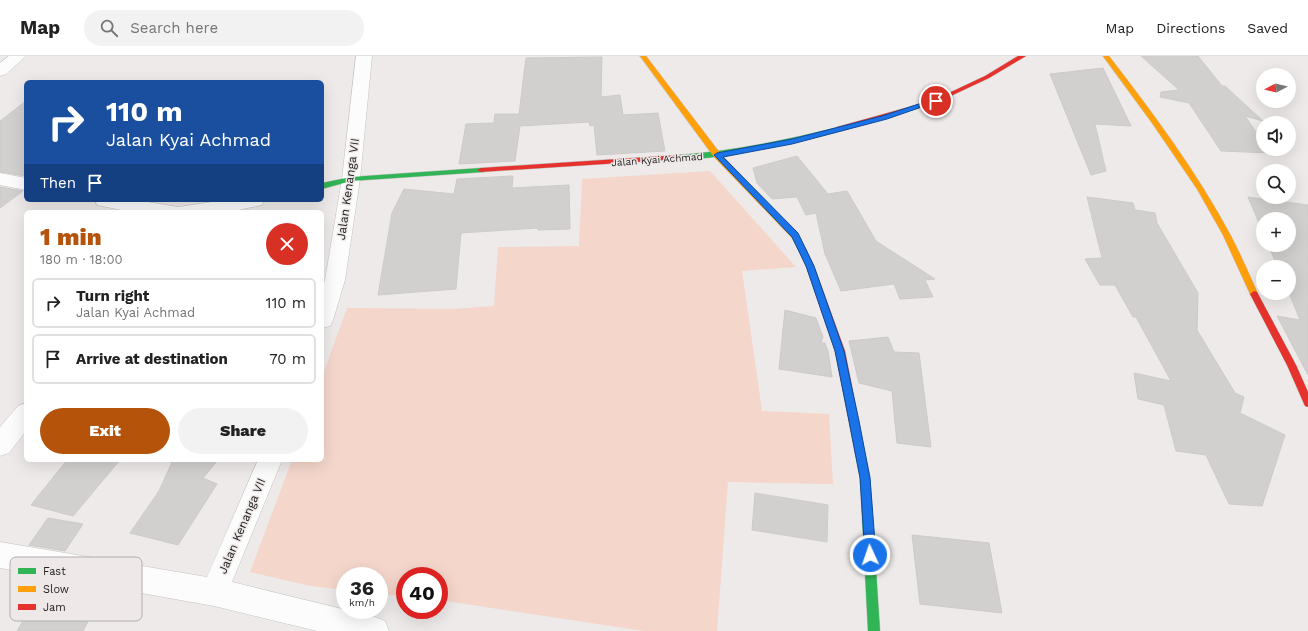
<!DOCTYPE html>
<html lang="en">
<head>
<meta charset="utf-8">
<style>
  :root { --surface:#fff; --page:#f2f2f2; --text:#222; --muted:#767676; --line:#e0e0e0; --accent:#b45309 }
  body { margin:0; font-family:"Work Sans",sans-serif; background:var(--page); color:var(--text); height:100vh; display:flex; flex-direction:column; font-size:15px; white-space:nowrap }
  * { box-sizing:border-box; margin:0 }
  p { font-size:13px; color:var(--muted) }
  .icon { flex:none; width:22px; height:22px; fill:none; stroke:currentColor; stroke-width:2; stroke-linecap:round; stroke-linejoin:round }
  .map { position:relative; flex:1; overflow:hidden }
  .panel { position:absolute; left:24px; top:154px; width:300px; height:252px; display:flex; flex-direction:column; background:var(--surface); border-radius:6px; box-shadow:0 4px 16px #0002 }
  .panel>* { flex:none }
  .top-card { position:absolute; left:24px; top:24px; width:300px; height:122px; border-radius:6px; box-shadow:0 4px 16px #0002; background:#1a4fa0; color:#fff; overflow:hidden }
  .needle { width:26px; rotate:263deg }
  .controls { position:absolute; left:1256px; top:12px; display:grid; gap:8px }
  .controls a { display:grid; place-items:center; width:40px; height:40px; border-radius:50%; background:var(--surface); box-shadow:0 4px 16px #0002; font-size:20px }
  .speed { position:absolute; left:336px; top:511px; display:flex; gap:8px; font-size:20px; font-weight:700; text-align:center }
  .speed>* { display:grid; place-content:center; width:52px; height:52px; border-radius:50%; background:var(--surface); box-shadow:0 4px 16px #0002; line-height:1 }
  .speed small { font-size:10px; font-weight:400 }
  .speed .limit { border:6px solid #d22; background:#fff; color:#111 }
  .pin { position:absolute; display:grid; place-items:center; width:34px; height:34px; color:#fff; margin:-17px; border:2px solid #fff; border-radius:50%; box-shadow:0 1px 4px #0007 }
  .me { position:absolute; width:44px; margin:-22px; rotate:357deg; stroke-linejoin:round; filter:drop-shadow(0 0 3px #0008) }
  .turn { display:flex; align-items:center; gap:14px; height:84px; padding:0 16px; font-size:18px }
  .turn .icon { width:52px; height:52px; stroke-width:2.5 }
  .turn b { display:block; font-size:28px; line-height:34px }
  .then { display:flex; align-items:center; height:38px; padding:0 16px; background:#0003; gap:8px; font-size:15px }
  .round { display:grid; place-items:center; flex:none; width:42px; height:42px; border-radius:21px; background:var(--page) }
  .head { display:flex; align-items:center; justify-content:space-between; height:68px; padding:0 16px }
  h1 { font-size:24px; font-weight:800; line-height:30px; color:var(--accent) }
  .action { display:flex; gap:8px; margin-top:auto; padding:8px 16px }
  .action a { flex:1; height:46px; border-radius:24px; background:var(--accent); color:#fff; font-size:16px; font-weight:800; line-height:46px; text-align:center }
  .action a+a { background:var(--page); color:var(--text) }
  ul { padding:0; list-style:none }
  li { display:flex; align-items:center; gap:12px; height:50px; margin:0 8px 6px; padding:0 8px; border:2px solid var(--line); border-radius:6px }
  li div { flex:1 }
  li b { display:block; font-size:15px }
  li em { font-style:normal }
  header { display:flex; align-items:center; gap:24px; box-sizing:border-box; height:56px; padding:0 20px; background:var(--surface); border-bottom:1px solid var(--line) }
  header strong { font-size:19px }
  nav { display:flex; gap:22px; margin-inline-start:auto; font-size:14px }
  .search { width:280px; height:36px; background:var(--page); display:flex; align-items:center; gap:10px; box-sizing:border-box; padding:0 14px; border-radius:22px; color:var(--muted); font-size:15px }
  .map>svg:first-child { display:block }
</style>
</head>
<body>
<header>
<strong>Map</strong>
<div class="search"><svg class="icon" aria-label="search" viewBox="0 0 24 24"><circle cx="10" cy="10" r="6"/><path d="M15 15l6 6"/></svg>Search here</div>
<nav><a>Map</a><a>Directions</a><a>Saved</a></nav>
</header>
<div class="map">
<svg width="1308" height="575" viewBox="0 0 1308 575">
  <rect width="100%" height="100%" fill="#edeae9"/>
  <path fill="#f4d6cb" d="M 710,115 L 796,211 L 742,215 L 762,355 L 829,358 L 833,428 L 728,426 L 717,575 L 644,575 L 439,544 L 439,520 L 405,520 L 405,540 L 379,538 L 379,520 L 345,520 L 345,534 L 311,530 L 250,516 L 292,404 L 322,404 L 322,321 L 347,252 L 453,253 L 494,250 L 498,191 L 579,190 L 582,123 Z"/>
  <g fill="#d2d0cf" stroke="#cdcbca">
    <path d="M 1141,0 L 1198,0 L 1222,30 L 1225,30 L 1263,65 L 1245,60 L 1263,86 L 1263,93 L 1268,93 L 1271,97 L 1221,95 L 1189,47 L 1160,41 L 1161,36 L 1179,34 Z"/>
    <path d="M 602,1 L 601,41 L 620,39 L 623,59 L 658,57 L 665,95 L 597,99 L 594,69 L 590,70 L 589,66 L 520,70 L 515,105 L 459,108 L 466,68 L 494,67 L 495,58 L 519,58 L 526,2 Z"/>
    <path d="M 1103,12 L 1131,70 L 1095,68 L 1106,115 L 1091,119 L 1050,18 Z"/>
    <path d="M 26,45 L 26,120 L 0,116 L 0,65 Z"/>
    <path d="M 797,100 L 828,138 L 847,135 L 876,185 L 935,223 L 925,224 L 933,241 L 900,243 L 894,228 L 841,235 L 825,198 L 816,157 L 806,159 L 797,141 L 772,143 L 757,127 L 753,112 Z"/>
    <path d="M 513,120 L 512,132 L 569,129 L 570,173 L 538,174 L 538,172 L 461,177 L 456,233 L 378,239 L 392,157 L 404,133 L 454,138 L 457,123 Z"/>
    <path d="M 0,131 L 23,135 L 0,152 Z"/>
    <path d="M 1087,141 L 1133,147 L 1135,154 L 1155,157 L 1157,167 L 1198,237 L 1197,274 L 1235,337 L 1244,341 L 1240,357 L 1285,379 L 1262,450 L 1229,448 L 1206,399 L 1176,395 L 1164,349 L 1138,343 L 1134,317 L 1171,325 L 1136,261 L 1133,261 L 1115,229 L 1100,229 L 1085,203 L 1102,202 Z"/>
    <path d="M 1248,141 L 1308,149 L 1308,319 L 1277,260 L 1300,264 L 1289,237 L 1289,211 L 1278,211 L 1268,189 L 1289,189 L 1289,163 L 1263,163 L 1263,176 Z"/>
    <path d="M 785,254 L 816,262 L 823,281 L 821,287 L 825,287 L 828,295 L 832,321 L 779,313 Z"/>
    <path d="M 888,281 L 894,296 L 919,297 L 931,391 L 897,387 L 892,335 L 859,327 L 849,285 Z"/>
    <path d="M 67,404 L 120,404 L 73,460 L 31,449 Z"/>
    <path d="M 173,404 L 218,404 L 203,422 L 217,428 L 178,489 L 130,477 L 159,435 Z"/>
    <path d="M 755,437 L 828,449 L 827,486 L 752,474 Z"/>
    <path d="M 48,462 L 83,468 L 65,495 L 29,489 Z"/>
    <path d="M 912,479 L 989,487 L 1002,557 L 920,548 Z"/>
    <path d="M 42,532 L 103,536 L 83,575 L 17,575 Z"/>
  </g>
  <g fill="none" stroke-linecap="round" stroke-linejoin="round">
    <g stroke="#c5c3c2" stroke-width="1">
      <g id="street">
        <path d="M 9,0 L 26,0 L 6,18 L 0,20 L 0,7 Z"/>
        <path d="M 356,0 L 372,0 L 360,123 L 345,224 L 333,264 L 330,270 L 322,272 L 322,232 L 325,224 L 342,123 Z"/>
        <path d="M 0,117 L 26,122 L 26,134 L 0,129 Z"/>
        <path d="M 95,144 L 136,144 L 178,151 L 225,144 L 264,144 L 262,149 L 229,156 L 131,156 L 97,149 Z"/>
        <path d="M 26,347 L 26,375 L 9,397 L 0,400 L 0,371 L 18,350 Z"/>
        <path d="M 258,404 L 282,404 L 232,526 L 375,561 L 385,565 L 389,575 L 317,575 L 214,550 L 0,512 L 0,486 L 207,521 Z"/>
      </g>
    </g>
    <g stroke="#c5c3c2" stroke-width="1">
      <g id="fast">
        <path d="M 839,71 L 841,71 L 841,75 C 820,80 687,112 675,101 L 679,99 C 733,95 786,84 839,71 Z"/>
        <path d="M 481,112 L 484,112 L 484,116 L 351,125 L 322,133 L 322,127 L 351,121 Z"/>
        <path d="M 860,393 L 864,394 L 865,397 L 870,421 L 880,575 L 868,575 L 860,421 L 855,397 L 856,394 Z"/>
      </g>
    </g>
    <g stroke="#c5c3c2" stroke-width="1">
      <g id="slow">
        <path d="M 640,0 L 646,0 L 720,97 L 798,178 L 807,195 L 806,197 L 800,197 L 792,182 L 714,101 Z"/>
        <path d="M 1103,0 L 1109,0 C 1153,57 1197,116 1231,180 C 1241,199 1249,218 1258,238 L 1257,240 L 1251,240 L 1223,179 L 1197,133 L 1152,67 Z"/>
      </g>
    </g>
    <g stroke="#c5c3c2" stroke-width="1">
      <g id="jam">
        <path d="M 1018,0 L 1026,0 L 989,22 L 938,46 L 841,75 L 837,75 L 836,73 L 837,71 L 934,44 L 985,20 Z"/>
        <path d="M 679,99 L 682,99 L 682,103 L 481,116 L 477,114 L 481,112 Z"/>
        <path d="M 803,192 L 806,193 L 814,210 L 845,295 L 865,397 L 864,400 L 860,401 L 856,400 L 855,397 L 835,295 L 806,210 L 799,195 Z"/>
        <path d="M 1254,235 L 1257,236 L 1296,309 L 1308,336 L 1308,351 L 1305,350 L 1287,309 L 1250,238 Z"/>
      </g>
    </g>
    <use href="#street" fill="#fcfcfc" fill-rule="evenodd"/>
    <use href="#fast" fill="#30b455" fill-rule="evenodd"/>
    <use href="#slow" fill="#ff9f0a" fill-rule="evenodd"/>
    <use href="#jam" fill="#e5322d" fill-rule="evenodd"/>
  </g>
  <path fill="#1a73e8" stroke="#114b97" d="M 934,43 L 939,45 L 887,63 L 792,88 L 723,101 L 798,177 L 814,210 L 844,295 L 859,365 L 870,422 L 876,499 L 874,503 L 870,505 L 866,503 L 865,499 L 860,422 L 849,365 L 835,295 L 806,210 L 792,181 L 714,99 L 717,97 L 792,83 L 882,60 Z"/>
  <g text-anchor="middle" stroke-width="3" stroke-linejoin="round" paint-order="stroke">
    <g font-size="10" fill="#242221" stroke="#eee9e8">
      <text transform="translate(657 103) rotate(-4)" y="4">Jalan Kyai Achmad</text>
    </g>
    <g font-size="12" fill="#242221" stroke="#eee9e8">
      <text transform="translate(348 133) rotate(-82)" y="4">Jalan Kenanga VII</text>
      <text transform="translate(242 470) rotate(-67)" y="4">Jalan Kenanga VII</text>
    </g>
  </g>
  <rect x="10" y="501" width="132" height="64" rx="6" fill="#eee9e8" stroke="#b1adac" stroke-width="1"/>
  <rect x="18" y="512" width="18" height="6" fill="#30b455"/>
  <rect x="18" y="530" width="18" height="6" fill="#ff9f0a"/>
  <rect x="18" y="548" width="18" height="6" fill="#e5322d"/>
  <g font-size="11" fill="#242221">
    <text x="43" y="519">Fast</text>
    <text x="43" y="537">Slow</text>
    <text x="43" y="555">Jam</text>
  </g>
</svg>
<div class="controls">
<a><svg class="needle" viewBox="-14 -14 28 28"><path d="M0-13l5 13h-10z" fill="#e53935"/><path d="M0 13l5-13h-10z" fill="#767676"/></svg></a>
<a><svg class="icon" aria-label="sound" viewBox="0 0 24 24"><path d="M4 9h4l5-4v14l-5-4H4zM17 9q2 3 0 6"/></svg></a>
<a><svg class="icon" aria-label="search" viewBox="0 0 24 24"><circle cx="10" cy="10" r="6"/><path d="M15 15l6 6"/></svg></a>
<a>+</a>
<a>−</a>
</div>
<div class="speed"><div>36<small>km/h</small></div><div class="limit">40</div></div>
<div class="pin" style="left:936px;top:45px;background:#d93025"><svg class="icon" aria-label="arrive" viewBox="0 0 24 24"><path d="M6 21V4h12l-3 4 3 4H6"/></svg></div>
<svg class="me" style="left:870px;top:499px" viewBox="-20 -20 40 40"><circle r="17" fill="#1a73e8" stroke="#fff" stroke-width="3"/><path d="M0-11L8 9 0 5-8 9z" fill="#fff"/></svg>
<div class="top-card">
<div class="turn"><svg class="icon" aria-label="right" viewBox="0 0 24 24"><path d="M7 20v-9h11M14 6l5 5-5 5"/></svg><div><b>110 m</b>Jalan Kyai Achmad</div></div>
<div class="then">Then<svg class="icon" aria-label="arrive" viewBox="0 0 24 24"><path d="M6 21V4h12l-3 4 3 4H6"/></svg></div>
</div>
<section class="panel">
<div class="head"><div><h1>1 min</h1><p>180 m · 18:00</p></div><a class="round" style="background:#d93025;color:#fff"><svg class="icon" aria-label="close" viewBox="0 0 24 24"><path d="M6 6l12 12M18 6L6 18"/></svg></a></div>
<ul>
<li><svg class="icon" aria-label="right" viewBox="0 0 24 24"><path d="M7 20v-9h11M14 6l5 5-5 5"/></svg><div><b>Turn right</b><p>Jalan Kyai Achmad</p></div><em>110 m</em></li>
<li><svg class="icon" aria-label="arrive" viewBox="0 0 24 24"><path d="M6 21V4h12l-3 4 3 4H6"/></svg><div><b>Arrive at destination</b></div><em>70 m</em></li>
</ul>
<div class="action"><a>Exit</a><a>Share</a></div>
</section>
</div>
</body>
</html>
